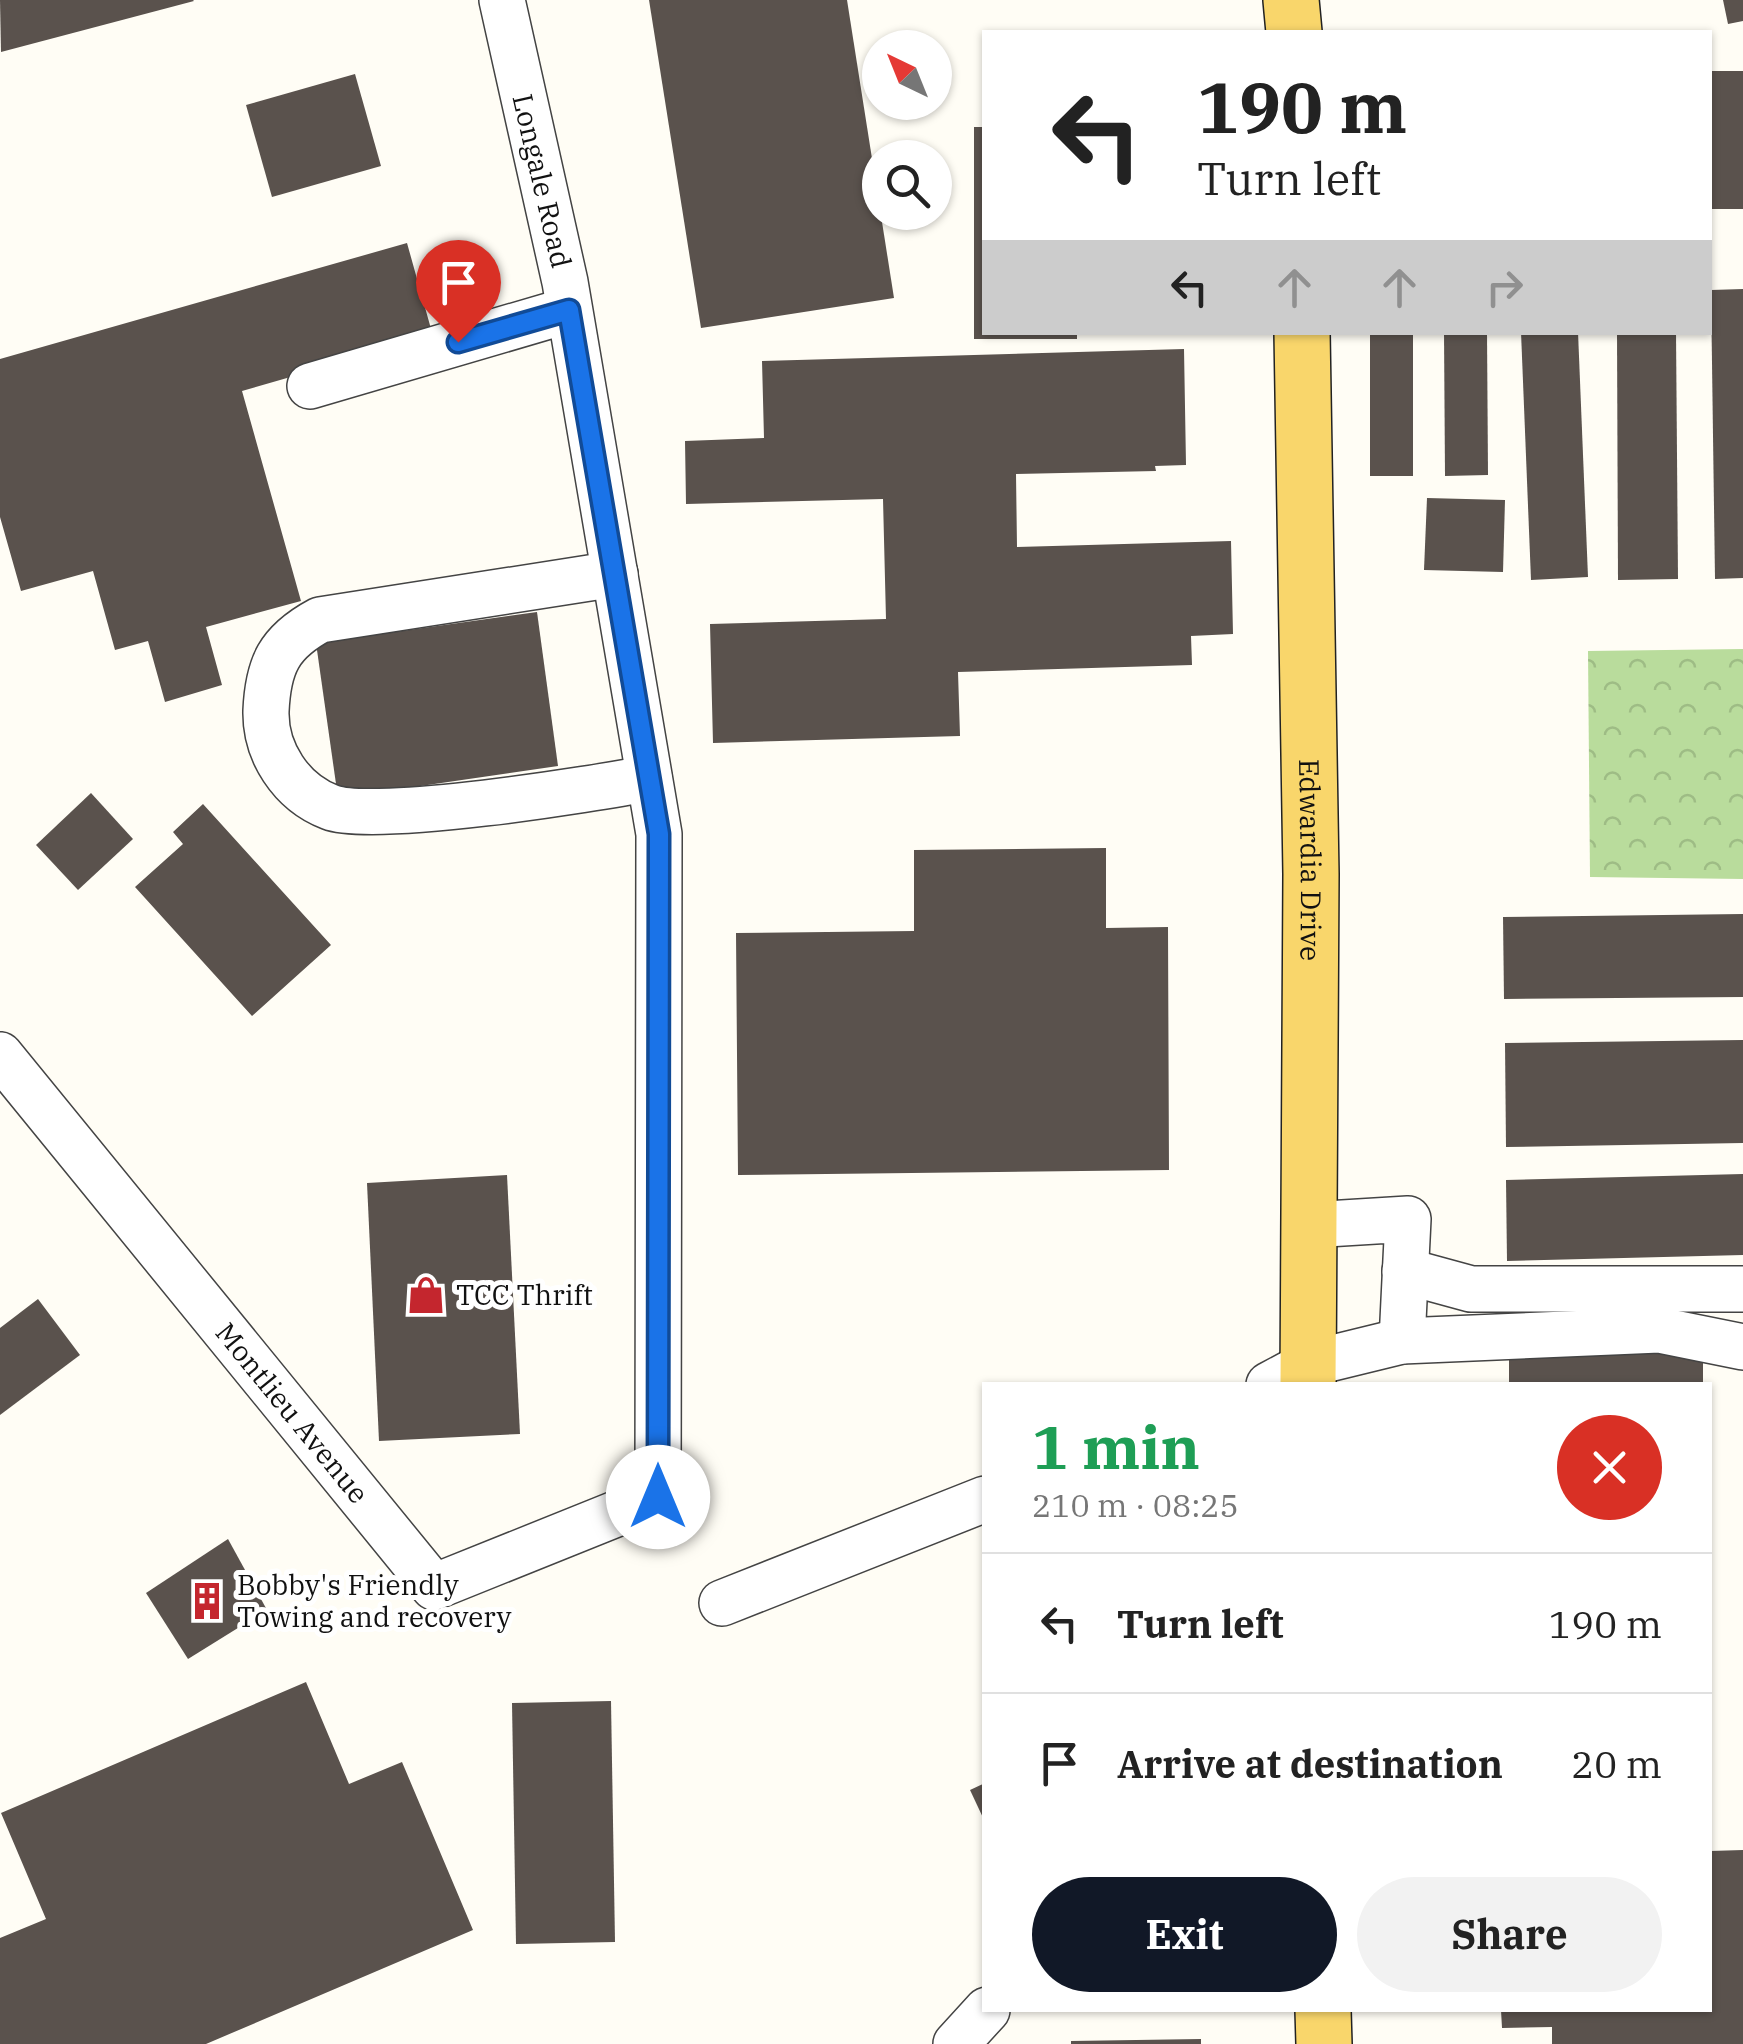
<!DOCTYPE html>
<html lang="en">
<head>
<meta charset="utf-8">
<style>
  :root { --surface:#fff; --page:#f2f2f2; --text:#222; --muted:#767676; --line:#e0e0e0; --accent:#111827 }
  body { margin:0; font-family:"IBM Plex Serif",serif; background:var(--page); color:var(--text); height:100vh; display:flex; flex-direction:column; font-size:38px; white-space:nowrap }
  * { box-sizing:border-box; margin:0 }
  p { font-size:32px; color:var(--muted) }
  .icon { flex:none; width:55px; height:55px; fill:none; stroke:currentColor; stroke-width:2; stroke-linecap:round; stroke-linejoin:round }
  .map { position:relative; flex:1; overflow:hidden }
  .side { position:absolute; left:982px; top:1382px; width:730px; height:630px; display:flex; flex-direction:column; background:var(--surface); border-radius:0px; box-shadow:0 2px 8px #0004 }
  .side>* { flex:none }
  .hud { position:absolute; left:982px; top:30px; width:730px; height:305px; border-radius:0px; box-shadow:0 2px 8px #0004; background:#fff; color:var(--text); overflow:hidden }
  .needle { width:65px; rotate:317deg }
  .tools { position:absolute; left:862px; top:30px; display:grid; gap:20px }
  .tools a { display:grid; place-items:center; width:90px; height:90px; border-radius:50%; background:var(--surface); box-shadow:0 2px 8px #0004; font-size:50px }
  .pin { position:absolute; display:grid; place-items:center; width:85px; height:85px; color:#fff; margin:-102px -42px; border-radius:50% 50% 50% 0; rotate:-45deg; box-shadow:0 0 10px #0007 }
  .pin .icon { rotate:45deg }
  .me { position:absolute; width:110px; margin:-55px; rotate:0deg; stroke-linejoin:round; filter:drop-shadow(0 0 8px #0008) }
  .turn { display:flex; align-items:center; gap:35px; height:210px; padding:0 50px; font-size:45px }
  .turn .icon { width:130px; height:130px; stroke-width:2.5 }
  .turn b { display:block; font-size:70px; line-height:85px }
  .lanes { display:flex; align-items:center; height:95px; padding:0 50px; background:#0003; justify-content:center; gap:50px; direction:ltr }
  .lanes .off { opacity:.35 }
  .round { display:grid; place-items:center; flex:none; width:105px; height:105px; border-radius:52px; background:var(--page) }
  .headline { display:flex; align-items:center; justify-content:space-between; height:170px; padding:0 50px }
  h1 { font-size:60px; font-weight:700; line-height:75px; color:#1e9e55 }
  .action { display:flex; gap:20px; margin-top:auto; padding:20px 50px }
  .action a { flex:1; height:115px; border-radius:60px; background:var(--accent); color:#fff; font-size:40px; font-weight:700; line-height:115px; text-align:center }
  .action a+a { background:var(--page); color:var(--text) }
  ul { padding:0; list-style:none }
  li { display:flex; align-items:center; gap:30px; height:140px; padding:0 50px; border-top:2px solid var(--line) }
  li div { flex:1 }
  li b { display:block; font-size:38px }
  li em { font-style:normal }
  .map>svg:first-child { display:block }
</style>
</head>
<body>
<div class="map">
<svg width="1743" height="2044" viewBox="0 0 1743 2044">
  <defs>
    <pattern id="forest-crowns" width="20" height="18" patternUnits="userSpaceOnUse" patternTransform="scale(2.5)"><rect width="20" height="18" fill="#b9dc9c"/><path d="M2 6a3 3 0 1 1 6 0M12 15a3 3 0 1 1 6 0" fill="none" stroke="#9ebc85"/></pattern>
  </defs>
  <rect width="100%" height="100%" fill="#fffdf5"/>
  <path fill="url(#forest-crowns)" d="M 1743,649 L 1743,879 L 1590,877 L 1588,651 Z"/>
  <g fill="#5a524d">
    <path d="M 0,0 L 193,0 L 194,1 L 1,52 Z"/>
    <path d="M 649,0 L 847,0 L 894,298 L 701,328 Z"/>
    <path d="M 1723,0 L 1743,0 L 1743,21 L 1728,24 Z"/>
    <rect x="1710" y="71" width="33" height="138"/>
    <path d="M 355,74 L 381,166 L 272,197 L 246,105 Z"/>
    <path d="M 974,127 L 985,127 L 985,332 L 1077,332 L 1077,339 L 974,339 Z"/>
    <path d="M 407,243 L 433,336 L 242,391 L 301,601 L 206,627 L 222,685 L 165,702 L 148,641 L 115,650 L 93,571 L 21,591 L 0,517 L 0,359 Z"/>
    <path d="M 1743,289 L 1743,578 L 1715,579 L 1711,290 Z"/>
    <rect x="1370" y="332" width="43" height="144"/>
    <path d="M 1444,332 L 1487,332 L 1488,475 L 1445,476 Z"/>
    <path d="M 1521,332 L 1578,332 L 1588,577 L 1531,580 Z"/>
    <path d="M 1617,332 L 1676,332 L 1678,579 L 1618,580 Z"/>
    <path d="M 1184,349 L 1186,465 L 1155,466 L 1156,471 L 1016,474 L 1017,547 L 1231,541 L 1233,634 L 1191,636 L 1192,665 L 958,672 L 960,736 L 713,743 L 710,624 L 886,619 L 883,499 L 686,504 L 685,441 L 764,438 L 762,361 Z"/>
    <path d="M 1427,498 L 1505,500 L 1503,572 L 1424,570 Z"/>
    <path d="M 537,612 L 558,766 L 338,798 L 316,643 Z"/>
    <path d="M 91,793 L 133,839 L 78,890 L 36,845 Z"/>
    <path d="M 203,804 L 331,945 L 252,1016 L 135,887 L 183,844 L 173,832 Z"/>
    <path d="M 1106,848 L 1106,928 L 1168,927 L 1169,1170 L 738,1175 L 736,933 L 914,931 L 914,850 Z"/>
    <path d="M 1743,914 L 1743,997 L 1504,999 L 1503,917 Z"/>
    <path d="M 1743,1040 L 1743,1143 L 1506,1147 L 1505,1043 Z"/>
    <path d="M 1743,1174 L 1743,1255 L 1507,1261 L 1506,1180 Z"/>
    <path d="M 507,1175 L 520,1434 L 379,1441 L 367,1183 Z"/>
    <path d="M 38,1299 L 80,1355 L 0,1415 L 0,1328 Z"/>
    <path d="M 1703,1347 L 1703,1385 L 1509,1385 L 1509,1350 Z"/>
    <path d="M 228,1539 L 267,1610 L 188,1659 L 146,1593 Z"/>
    <path d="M 306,1682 L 349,1784 L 402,1762 L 473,1930 L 206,2044 L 0,2044 L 0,1938 L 46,1919 L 1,1813 Z"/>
    <path d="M 611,1701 L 615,1942 L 516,1944 L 512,1703 Z"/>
    <path d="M 985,1783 L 985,1822 L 970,1790 Z"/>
    <path d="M 1743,1850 L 1743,2044 L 1552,2044 L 1552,2027 L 1502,2028 L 1501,2010 L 1710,2010 L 1710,1851 Z"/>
    <path d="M 1201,2039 L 1201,2044 L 1071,2044 L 1071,2041 Z"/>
  </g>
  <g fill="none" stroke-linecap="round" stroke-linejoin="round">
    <g stroke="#444" stroke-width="48">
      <g id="minor">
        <path d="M 310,386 L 569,310"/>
        <path d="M 615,574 L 320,620 C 279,642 268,665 266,711 C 265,752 291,792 330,807 C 372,824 596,789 649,778"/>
        <path id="s1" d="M 0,1055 L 434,1587 L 658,1497 L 659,834 L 565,282 L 502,0"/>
        <path d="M 1310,1225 L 1408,1219 L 1402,1341"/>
        <path d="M 1405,1271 L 1471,1289 L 1743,1289"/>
        <path d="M 1269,1385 L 1308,1364 L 1402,1341 L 1659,1330 L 1743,1347"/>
        <path d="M 722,1603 L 985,1499"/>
        <path d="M 956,2044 L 987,2010"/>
      </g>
    </g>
    <g stroke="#222" stroke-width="58">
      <g id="major">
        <path d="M 1291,0 L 1294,32"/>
        <path id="s2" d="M 1302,332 L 1311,874 L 1308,1385"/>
        <path d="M 1323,2010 L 1324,2044"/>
      </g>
    </g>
    <use href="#minor" stroke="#fff" stroke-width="45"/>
    <use href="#major" stroke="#f9d66b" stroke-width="55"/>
  </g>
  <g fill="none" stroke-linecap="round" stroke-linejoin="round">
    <g stroke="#114b97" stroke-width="25">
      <path id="route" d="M 458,342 L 569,310 L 659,834 L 658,1497"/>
    </g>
    <use href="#route" stroke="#1a73e8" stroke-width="18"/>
  </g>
  <defs>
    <g id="shop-bare" transform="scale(3)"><path d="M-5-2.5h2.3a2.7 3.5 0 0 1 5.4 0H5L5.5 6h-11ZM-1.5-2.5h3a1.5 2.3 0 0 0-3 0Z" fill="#c4262e" stroke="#fff" stroke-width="2.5" paint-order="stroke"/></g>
    <g id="building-bare" transform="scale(3)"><path d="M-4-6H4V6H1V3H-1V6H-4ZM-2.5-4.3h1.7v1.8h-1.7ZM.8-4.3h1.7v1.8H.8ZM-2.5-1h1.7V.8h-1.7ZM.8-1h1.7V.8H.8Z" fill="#c4262e" stroke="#fff" stroke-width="2.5" paint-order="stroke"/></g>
  </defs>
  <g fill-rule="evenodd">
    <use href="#shop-bare" x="426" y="1295"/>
    <use href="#building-bare" x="207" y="1601"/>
  </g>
  <g text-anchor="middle" stroke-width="10" stroke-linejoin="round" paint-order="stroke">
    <g font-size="28" fill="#111" stroke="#fff">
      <text transform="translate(542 181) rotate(77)" y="10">Longale Road</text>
      <text dy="10" stroke="none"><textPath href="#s2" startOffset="528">Edwardia Drive</textPath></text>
      <text dy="10" stroke="none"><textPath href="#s1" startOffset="462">Montlieu Avenue</textPath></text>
    </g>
    <g font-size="28" fill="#111" stroke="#fff" text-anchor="start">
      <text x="456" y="1305">TCC Thrift</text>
      <text x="237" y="1595">Bobby's Friendly<tspan x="237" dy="32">Towing and recovery</tspan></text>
    </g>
  </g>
</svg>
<div class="tools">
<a><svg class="needle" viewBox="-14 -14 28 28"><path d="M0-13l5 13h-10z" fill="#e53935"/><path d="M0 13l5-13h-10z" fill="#767676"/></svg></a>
<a><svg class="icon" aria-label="search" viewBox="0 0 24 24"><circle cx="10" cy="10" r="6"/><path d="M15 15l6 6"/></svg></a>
</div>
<div class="pin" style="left:458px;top:342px;background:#d93025"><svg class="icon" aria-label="arrive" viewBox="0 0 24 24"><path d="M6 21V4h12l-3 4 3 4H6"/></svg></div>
<svg class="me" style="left:658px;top:1497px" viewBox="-20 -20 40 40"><circle r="19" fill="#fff"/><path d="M0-13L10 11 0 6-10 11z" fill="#1a73e8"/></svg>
<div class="hud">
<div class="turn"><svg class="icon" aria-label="left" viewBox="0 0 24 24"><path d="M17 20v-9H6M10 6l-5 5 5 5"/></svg><div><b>190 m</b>Turn left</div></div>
<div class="lanes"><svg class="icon" aria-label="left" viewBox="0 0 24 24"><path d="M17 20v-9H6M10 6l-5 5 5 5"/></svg><svg class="icon off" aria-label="ahead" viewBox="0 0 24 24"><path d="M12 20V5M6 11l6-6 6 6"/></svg><svg class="icon off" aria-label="ahead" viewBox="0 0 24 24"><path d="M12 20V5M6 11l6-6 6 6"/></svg><svg class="icon off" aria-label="right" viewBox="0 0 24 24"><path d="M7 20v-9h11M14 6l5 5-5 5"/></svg></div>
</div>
<section class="side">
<div class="headline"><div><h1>1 min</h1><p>210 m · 08:25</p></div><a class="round" style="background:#d93025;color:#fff"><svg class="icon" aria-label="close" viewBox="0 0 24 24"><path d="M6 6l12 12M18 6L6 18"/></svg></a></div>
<ul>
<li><svg class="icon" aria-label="left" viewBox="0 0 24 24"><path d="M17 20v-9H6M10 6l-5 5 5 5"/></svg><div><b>Turn left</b></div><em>190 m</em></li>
<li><svg class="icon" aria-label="arrive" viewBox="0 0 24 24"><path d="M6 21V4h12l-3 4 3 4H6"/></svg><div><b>Arrive at destination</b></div><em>20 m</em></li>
</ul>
<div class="action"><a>Exit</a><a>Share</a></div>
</section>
</div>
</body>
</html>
